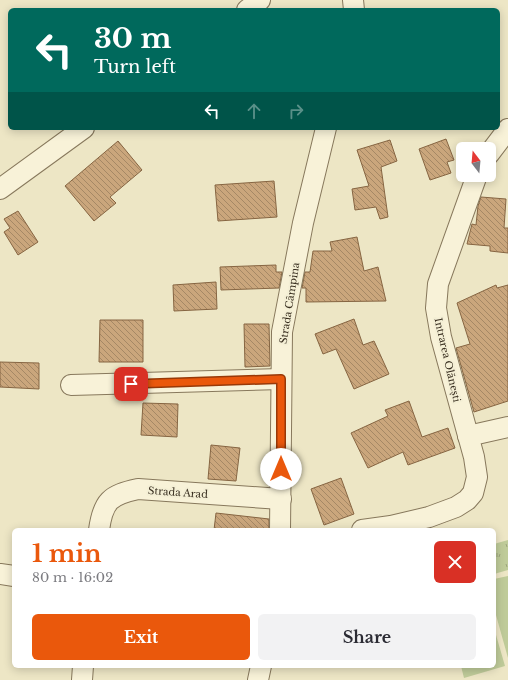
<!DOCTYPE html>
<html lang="en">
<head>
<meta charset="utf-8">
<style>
  :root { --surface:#fff; --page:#f2f2f3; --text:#2b2b33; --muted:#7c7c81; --accent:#ea580c }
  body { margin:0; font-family:"Libre Baskerville",serif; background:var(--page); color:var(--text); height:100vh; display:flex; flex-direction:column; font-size:15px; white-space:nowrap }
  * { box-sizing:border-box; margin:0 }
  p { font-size:13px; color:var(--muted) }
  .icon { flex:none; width:22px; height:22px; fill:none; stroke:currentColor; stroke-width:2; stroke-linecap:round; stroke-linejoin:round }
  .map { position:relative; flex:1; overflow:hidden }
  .details { position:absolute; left:12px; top:528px; width:484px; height:140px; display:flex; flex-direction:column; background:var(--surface); border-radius:6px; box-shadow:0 2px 10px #0003 }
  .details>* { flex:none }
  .hud { position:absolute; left:8px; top:8px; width:492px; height:122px; border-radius:6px; box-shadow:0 2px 10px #0003; background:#00695c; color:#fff; overflow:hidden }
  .needle { width:26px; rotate:344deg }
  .tools { position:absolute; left:456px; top:142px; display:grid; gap:8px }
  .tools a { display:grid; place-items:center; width:40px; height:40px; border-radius:6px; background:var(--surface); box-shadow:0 2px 10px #0003; font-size:20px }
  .pin { position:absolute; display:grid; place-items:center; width:34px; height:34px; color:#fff; margin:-17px; border-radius:8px; box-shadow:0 2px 6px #0006 }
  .me { position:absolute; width:44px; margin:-22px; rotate:0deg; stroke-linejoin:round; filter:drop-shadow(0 0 3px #0008) }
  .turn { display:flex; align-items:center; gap:14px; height:84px; padding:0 20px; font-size:18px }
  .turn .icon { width:52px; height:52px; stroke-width:2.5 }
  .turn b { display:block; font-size:28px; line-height:34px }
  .lanes { display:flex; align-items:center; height:38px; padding:0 20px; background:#0003; justify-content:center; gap:20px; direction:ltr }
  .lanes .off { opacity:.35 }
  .round { display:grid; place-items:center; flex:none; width:42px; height:42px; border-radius:6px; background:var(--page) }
  .head { display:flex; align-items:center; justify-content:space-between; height:68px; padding:0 20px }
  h1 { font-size:24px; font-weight:800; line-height:30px; color:var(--accent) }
  .primary-button { display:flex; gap:8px; margin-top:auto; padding:8px 20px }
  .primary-button a { flex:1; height:46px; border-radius:6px; background:var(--accent); color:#fff; font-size:16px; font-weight:800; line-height:46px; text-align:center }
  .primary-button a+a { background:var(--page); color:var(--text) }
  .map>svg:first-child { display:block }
</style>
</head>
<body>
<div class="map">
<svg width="508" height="680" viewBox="0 0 508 680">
  <defs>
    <pattern id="grass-tufts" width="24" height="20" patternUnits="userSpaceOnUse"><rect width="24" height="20" fill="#bfcb99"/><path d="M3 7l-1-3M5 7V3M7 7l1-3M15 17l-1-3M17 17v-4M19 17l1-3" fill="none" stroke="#9ca57c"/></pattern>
    <pattern id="building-back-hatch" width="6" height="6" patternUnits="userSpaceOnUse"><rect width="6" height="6" fill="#caa67c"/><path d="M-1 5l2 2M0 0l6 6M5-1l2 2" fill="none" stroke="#a58865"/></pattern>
  </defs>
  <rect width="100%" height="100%" fill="#ede6c5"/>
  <path fill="url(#grass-tufts)" d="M 508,540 L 508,570 L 494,574 L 494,544 Z"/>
  <g fill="#bfcb99">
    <path d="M 508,576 L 508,658 L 494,608 L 494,579 Z"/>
    <path d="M 494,628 L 505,666 L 464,678 L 461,666 L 494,666 Z"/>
  </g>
  <g fill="url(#building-back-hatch)" stroke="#866542">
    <path d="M 446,139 L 454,160 L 447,162 L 451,173 L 430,180 L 419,149 Z"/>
    <path d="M 390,140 L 397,161 L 381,167 L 388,217 L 380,219 L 376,207 L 355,210 L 352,189 L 369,186 L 357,150 Z"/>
    <path d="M 118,141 L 142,170 L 110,197 L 116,203 L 94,221 L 65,186 Z"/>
    <path d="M 274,181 L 277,217 L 218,221 L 215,185 Z"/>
    <path d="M 481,197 L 506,199 L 504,228 L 508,228 L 508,253 L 490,251 L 490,246 L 467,244 L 472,224 L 476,225 L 478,206 Z"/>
    <path d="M 18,211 L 38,242 L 18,255 L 4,232 L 10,228 L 4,219 Z"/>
    <path d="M 357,237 L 364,271 L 378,267 L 386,301 L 306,302 L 306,288 L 302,288 L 305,272 L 310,272 L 313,251 L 332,251 L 330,242 Z"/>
    <path d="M 276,265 L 276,272 L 282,272 L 279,288 L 221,290 L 220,267 Z"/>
    <path d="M 216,282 L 217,309 L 174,311 L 173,285 Z"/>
    <path d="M 496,285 L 497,288 L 508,285 L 508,401 L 474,412 L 456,348 L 470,344 L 457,303 Z"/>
    <path d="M 354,319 L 363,345 L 374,341 L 389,374 L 354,389 L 336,349 L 323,354 L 315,334 Z"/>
    <path d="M 100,320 L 143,320 L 143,362 L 99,362 Z"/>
    <path d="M 244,324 L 269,324 L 270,366 L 245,367 Z"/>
    <path d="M 0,362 L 39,363 L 39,389 L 0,387 Z"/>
    <path d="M 409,401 L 422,437 L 448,428 L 455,448 L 408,465 L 403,452 L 368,468 L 351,433 L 388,416 L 385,410 Z"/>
    <path d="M 143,403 L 178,404 L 177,437 L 141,435 Z"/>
    <path d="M 211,445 L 240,448 L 236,481 L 208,479 Z"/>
    <path d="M 341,478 L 354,514 L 324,525 L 311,489 Z"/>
    <path d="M 216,513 L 269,519 L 269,530 L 214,530 Z"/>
  </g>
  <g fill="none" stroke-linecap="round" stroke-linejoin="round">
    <g stroke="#87785c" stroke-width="22">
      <g id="street">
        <path d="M 353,0 L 354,10"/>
        <path d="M 247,10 L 260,0"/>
        <path d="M 489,154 L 508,129"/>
        <path d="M 0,189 L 84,128"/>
        <path d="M 71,385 L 281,379"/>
        <path d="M 468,436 L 508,427"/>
        <path d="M 99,530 C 103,501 110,495 138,489 L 281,499"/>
        <path d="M 280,530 L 282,332 L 303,223 L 326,128"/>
        <path d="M 362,530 L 391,526 L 429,517 L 456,507 L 467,500 L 473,493 L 477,477 L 474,457 L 441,337 L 436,308 L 438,284 L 477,175"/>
        <path d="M 0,574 L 14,576"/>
        <path d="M 82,680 L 83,666"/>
        <path d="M 258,680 L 261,666"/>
      </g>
    </g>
    <use href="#street" stroke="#f8f2d8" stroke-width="20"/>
  </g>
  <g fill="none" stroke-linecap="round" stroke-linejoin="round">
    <g stroke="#983908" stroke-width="10">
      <path id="route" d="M 131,384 L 281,379 L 281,469"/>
    </g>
    <use href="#route" stroke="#ea580c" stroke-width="7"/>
  </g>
  <g text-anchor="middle" stroke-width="4" stroke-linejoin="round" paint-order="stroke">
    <g font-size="10" fill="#382e1f" stroke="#f4efd5">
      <text transform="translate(289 303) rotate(-81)" y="4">Strada Câmpina</text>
      <text transform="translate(448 360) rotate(77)" y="4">Intrarea Olănești</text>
      <text transform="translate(178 492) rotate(4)" y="4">Strada Arad</text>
    </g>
  </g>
</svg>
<div class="tools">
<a><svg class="needle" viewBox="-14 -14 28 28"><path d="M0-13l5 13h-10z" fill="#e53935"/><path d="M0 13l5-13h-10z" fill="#7c7c81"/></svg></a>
</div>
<div class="pin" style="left:131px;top:384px;background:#d93025"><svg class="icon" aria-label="arrive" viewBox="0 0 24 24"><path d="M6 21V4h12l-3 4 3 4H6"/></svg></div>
<svg class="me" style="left:281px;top:469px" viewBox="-20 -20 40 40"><circle r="19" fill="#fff"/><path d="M0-13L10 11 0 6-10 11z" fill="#ea580c"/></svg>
<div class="hud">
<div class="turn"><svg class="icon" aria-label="left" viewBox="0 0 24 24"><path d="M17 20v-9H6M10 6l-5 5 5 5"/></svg><div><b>30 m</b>Turn left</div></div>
<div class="lanes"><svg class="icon" aria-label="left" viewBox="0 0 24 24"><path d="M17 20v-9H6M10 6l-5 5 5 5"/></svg><svg class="icon off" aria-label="ahead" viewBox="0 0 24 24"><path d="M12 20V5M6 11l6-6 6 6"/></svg><svg class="icon off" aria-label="right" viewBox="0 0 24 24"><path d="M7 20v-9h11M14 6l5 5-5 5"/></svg></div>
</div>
<section class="details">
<div class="head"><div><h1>1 min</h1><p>80 m · 16:02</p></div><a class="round" style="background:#d93025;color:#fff"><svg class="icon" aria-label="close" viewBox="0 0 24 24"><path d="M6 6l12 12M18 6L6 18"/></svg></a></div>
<div class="primary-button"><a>Exit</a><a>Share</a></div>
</section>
</div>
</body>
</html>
